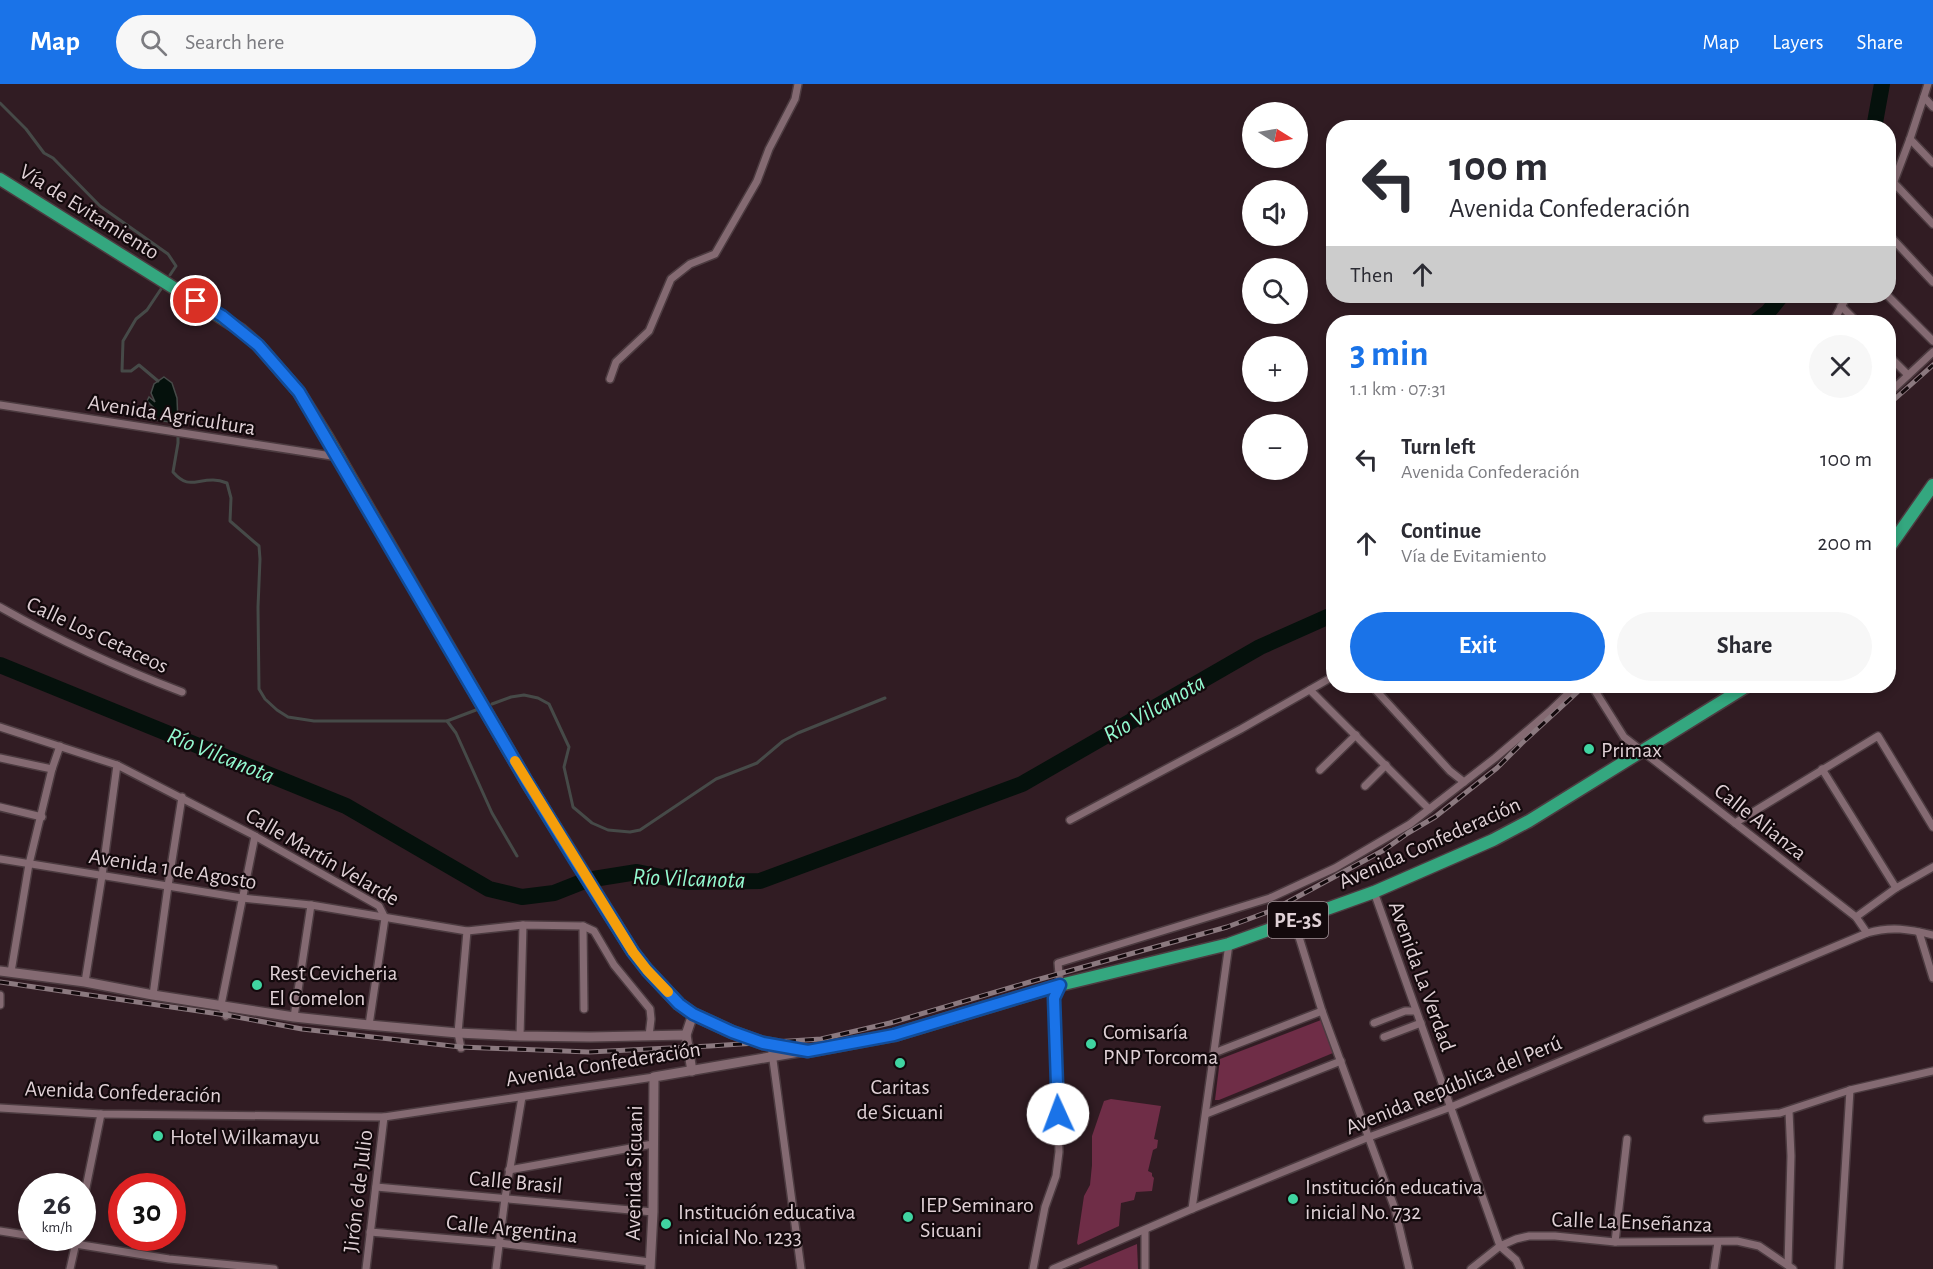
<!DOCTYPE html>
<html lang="en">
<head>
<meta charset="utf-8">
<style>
  :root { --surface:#fff; --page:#f7f7f7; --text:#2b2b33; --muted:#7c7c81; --accent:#1a73e8 }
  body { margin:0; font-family:"Alegreya Sans",sans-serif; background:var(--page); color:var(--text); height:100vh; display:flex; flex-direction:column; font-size:22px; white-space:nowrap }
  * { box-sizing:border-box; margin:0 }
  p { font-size:20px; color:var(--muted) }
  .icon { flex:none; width:33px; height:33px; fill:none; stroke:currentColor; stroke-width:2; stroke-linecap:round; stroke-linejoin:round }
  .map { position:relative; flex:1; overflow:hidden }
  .details { position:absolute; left:1326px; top:231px; width:570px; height:378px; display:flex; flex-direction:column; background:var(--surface); border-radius:24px; box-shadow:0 3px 9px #0003 }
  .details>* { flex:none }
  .top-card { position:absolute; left:1326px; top:36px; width:570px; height:183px; border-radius:24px; box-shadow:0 3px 9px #0003; background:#fff; color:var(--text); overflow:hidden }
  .needle { width:39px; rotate:101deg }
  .tools { position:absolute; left:1242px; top:18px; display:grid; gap:12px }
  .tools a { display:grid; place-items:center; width:66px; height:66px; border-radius:50%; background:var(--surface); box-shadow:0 3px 9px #0003; font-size:30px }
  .speed { position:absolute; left:18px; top:1089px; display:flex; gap:12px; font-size:30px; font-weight:700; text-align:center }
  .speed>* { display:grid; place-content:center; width:78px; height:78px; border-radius:50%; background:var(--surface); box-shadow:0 3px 9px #0003; line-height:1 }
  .speed small { font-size:15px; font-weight:400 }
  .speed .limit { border:9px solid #d22; background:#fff; color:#111 }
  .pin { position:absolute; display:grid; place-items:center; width:51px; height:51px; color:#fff; margin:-26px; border:3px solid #fff; border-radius:50%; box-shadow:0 2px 6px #0007 }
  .me { position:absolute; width:66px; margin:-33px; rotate:358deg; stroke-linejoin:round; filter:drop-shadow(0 0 4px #0008) }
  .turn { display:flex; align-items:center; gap:21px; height:126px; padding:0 24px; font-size:27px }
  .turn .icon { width:78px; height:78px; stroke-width:2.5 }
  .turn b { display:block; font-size:42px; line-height:51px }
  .then { display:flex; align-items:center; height:57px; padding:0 24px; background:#0003; gap:12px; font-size:22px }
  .round { display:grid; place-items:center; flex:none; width:63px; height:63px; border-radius:32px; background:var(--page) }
  .summary { display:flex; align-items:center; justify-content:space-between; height:102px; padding:0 24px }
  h1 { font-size:36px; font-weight:600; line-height:45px; color:var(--accent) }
  .button { display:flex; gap:12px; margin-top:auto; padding:12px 24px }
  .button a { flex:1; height:69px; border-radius:36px; background:var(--accent); color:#fff; font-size:24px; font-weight:600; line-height:69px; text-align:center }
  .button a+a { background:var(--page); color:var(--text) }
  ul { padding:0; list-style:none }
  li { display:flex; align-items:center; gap:18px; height:84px; padding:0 24px }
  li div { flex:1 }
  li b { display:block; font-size:22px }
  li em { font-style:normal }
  header { display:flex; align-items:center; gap:36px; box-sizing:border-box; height:84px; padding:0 30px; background:var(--accent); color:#fff }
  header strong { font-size:28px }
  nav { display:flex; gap:33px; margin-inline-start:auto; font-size:21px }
  .search { width:420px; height:54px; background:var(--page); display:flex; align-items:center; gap:15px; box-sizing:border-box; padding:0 21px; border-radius:33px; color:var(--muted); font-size:22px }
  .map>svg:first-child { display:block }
</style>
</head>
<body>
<header>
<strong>Map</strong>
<div class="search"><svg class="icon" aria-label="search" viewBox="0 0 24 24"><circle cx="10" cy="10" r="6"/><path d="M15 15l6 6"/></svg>Search here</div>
<nav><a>Map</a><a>Layers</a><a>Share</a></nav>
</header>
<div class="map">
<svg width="1933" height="1185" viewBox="0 0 1933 1185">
  <rect width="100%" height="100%" fill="#311c23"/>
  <g fill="#6f2d47">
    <path d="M 1321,936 L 1333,969 L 1219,1016 L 1215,1016 L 1220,975 Z"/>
    <path d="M 1111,1015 L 1161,1022 L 1154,1055 L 1158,1056 L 1157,1064 L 1153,1066 L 1148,1087 L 1152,1089 L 1152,1092 L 1154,1094 L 1152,1107 L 1136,1108 L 1134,1116 L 1121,1119 L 1119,1142 L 1078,1161 L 1077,1159 L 1084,1112 L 1090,1101 L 1092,1081 L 1092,1052 L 1104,1017 Z"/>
    <path d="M 1137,1160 L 1138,1185 L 1078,1185 Z"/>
  </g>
  <path fill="#05110c" stroke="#464a48" stroke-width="1.5" d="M 164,293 L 172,299 L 177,314 L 178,339 L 147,335 L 146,326 L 155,325 L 147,317 L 149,313 L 155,318 L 151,309 L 154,300 Z"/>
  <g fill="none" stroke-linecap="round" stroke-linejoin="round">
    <g stroke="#464a48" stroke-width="3">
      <path d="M 0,19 L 26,45 L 44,69 L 53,74 L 100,122 L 168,170 L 176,182 L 170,191"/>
      <path d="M 158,297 L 139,281 L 131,287 L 122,287 L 123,257 L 136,235 L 147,226 L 161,205"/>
      <path d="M 178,339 L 178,359 L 173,388 C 188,405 194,396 213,396 C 218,396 222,397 227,399 L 231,414 L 230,437 L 259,462 L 260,475 L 258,523 L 259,605 L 265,615 L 277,626 L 288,633 L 314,637 L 447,637 L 476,626"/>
      <path d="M 492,620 L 511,613 L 524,611 L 538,614 L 549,620 L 569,663 L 564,683 L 573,723 L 592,739 L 608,746 L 630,748 L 640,746 L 716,695 L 757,679 L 783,657 L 798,649 L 885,614"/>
      <path d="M 447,637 L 456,649 L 492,729 L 517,772"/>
    </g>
    <g stroke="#05110c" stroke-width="16">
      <path d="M 1874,44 L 1882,0"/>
      <path d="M 1755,238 L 1768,228 L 1781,212"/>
      <path d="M 0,581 L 346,722 L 489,805 L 522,813 L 554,809 L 587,796 L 637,788 L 686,798 L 760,797 L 1022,700 L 1260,563 L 1334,530"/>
    </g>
    <g stroke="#4c3b40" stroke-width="10">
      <g id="street">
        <path d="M 1924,13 L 1933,23"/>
        <path d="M 1910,55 L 1933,79"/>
        <path d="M 1894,99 L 1933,140"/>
        <path d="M 1888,113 L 1910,55 L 1928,0"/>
        <path d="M 1888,150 L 1933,198"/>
        <path d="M 1888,212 L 1933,257"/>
        <path d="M 1841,222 L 1857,238"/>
        <path d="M 1833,238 L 1847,212"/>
        <path d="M 1888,271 L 1908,291"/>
        <path d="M 610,295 L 616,278 L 649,247 L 671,195 L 690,180 L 715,170 L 757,97 L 769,65 L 795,15 L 798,0"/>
        <path d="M 1888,310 L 1933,268"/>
        <path d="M 0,321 L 338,373"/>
        <path d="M 0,523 C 58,556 119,584 182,608"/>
        <path d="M 1372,602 L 1450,687 L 1464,698"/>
        <path d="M 1592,602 L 1624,653 L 1856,833 L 1867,849"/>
        <path d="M 1310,606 L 1429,725"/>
        <path d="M 0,643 L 117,681 L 255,752 L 379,822 L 385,834"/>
        <path d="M 0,674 L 52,685"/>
        <path d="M 1822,685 L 1896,804"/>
        <path d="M 1320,686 L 1356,651"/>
        <path d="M 1365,702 L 1386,681"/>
        <path d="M 0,723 L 42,733"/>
        <path d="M 1070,736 L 1241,645 L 1334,592"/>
        <path d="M 1735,739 L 1878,652 L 1933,743"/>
        <path d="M 0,775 L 242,814 L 311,821 L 467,847 L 523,841 L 583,842 L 594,847 L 614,881 L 650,925 L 651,935 L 649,952"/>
        <path d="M 1374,808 L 1500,1162 L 1516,1176 L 1520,1185"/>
        <path d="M 1856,833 L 1896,804 L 1933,783"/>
        <path d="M 1294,837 L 1322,927 L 1395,1125 L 1409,1185"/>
        <path d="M 583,842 L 584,925"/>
        <path d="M 1919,848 L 1933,894"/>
        <path d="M 11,888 L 29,780 L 52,685 L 60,662"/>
        <path d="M 85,898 L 102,792 L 117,681"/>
        <path d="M 0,911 L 0,921"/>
        <path d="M 153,911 L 168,802 L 182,713"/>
        <path d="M 226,932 L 221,921 L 255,752"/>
        <path d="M 294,933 L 311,821"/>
        <path d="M 1374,939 L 1405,927 L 1416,927"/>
        <path d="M 369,941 L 385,834"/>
        <path d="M 520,952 L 523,841"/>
        <path d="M 1384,953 L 1421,939"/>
        <path d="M 771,961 L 801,1185"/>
        <path d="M 461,964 L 458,949 L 467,847"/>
        <path d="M 1214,969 L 1322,927"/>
        <path d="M 0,1024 L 101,1030 L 384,1033 L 654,993"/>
        <path d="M 1206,1030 L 1341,977"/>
        <path d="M 1707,1035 L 1780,1029 L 1850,1006 L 1933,987"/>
        <path d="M 509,1086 L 653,1060"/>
        <path d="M 376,1103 L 653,1128"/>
        <path d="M 82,1123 L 101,1030"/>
        <path d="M 1192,1125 L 1229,860"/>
        <path d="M 0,1147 L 32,1152"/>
        <path d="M 1145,1147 L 1145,1185"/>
        <path d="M 370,1148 L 499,1159 L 650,1178"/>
        <path d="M 38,1154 L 169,1175 L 274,1185"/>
        <path d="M 1615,1158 L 1627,1055"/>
        <path d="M 1788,1181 L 1791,1072 L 1789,1027"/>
        <path d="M 70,1185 L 77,1154"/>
        <path d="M 366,1185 L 384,1033"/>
        <path d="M 496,1185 L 505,1114 L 522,1013"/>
        <path d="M 1033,1185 L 1045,1123 L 1056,1092 L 1059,1068 L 1054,932 L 1054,914 L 1060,901 L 1058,879 L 1270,814 L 1335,784 L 1410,740 L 1495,674 L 1549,628 L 1576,602"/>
        <path d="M 1053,1185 L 1192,1125 L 1369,1053 L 1451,1023 L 1867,849 C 1891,842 1909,845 1933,851"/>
        <path d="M 1471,1185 L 1500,1162 L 1516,1155 L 1529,1152 L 1555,1152 L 1615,1158 L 1737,1157 L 1759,1162 L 1793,1185"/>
        <path d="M 1714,1185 L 1718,1158"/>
        <path d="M 1839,1185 L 1850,1006"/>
      </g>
    </g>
    <g stroke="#4c3b40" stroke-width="12">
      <g id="secondary">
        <path d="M 0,887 L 85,898 L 153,911 L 294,933 L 369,941 L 458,949 L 520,952 L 590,953 L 686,951 L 692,987"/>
        <path d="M 686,951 L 693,930"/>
        <path d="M 650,1185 L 653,1128 L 654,993 L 799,968"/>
      </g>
    </g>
    <g stroke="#4c3b40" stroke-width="15">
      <g id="highway">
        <path d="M 0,95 L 241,246 L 258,261 L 299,308 L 327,353 L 527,698 L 633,868 L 647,886 L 679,920 L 693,930 L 732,948 L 763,959 L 808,967 L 894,951 L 1060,901 L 1229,860 L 1374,808 L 1493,756 L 1529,737 L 1747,602"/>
        <path d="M 1888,465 L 1933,401"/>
      </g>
    </g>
    <use href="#street" stroke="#846a72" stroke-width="7"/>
    <use href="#secondary" stroke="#846a72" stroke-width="9"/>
    <use href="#highway" stroke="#34a77f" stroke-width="12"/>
    <g stroke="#8b797f" stroke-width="5">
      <g id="rail">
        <path d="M 1888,321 L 1933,281"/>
        <path d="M 0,898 L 226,931 L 302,945 L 461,963 L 589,968 L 710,962 L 821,955 L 890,939 L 1033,897 L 1227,843 L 1273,826 L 1384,766 L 1408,749 L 1435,733 L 1497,684 L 1522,659 L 1584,602"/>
      </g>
    </g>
    <use href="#rail" stroke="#13090c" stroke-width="3" stroke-dasharray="9" stroke-linecap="butt"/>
  </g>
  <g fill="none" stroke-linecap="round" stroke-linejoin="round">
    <g stroke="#114b97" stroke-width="15">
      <path id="route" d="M 196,217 L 222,232 L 258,261 L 299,308 L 527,698 L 575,776 L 633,868 L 647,886 L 679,920 L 693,930 L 732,948 L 763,959 L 808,967 L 894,951 L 1060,901 L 1054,914 L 1058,1030"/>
    </g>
    <use href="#route" stroke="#1a73e8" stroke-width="10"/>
    <path stroke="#f59e0b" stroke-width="10" d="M 515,677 L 633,868 L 647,886 L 668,908"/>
  </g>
  <g fill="#40d4a1" stroke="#13090c" stroke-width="2">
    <circle cx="1589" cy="665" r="6"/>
    <circle cx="257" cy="901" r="6"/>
    <circle cx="1091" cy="960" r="6"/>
    <circle cx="900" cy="979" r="6"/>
    <circle cx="158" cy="1052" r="6"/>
    <circle cx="1293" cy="1115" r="6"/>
    <circle cx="908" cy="1133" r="6"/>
    <circle cx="666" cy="1140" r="6"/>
  </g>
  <g text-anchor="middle" stroke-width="4.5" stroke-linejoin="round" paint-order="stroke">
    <rect fill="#13090c" stroke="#a29499" stroke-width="1.5" x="1268" y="818" width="60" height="36" rx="4.5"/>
    <g font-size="21" font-weight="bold" fill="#dfd0d5">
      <text x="1298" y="843">PE-3S</text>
    </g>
    <g font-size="22" fill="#dfd0d5" stroke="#13090c">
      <text transform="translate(90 127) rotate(32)" y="8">Vía de Evitamiento</text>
      <text transform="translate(172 330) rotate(9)" y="8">Avenida Agricultura</text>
      <text transform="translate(98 550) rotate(25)" y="8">Calle Los Cetaceos</text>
      <text transform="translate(1761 737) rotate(38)" y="8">Calle Alianza</text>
      <text transform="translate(1429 758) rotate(-24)" y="8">Avenida Confederación</text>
      <text transform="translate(323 772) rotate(30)" y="8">Calle Martín Velarde</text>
      <text transform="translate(173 784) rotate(9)" y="8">Avenida 1 de Agosto</text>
      <text transform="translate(1423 892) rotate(70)" y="8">Avenida La Verdad</text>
      <text transform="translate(603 979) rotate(-9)" y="8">Avenida Confederación</text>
      <text transform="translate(1453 1000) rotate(-22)" y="8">Avenida República del Perú</text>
      <text transform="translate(123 1007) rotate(2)" y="8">Avenida Confederación</text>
      <text transform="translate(633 1089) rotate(-89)" y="8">Avenida Sicuani</text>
      <text transform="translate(516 1097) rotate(5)" y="8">Calle Brasil</text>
      <text transform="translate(357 1107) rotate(-83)" y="8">Jirón 6 de Julio</text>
      <text transform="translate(1632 1137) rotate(2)" y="8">Calle La Enseñanza</text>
      <text transform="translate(512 1144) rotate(6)" y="8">Calle Argentina</text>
    </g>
    <g font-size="22" fill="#dfd0d5" stroke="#13090c" text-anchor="start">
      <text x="1601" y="673">Primax</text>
      <text x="269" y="896">Rest Cevicheria<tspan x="269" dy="25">El Comelon</tspan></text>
      <text x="1103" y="955">Comisaría<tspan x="1103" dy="25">PNP Torcoma</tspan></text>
      <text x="900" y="1010" text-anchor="middle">Caritas<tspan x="900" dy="25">de Sicuani</tspan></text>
      <text x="170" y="1060">Hotel Wilkamayu</text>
      <text x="1305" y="1110">Institución educativa<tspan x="1305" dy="25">inicial No. 732</tspan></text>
      <text x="920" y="1128">IEP Seminaro<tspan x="920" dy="25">Sicuani</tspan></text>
      <text x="678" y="1135">Institución educativa<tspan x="678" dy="25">inicial No. 1233</tspan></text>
    </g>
    <g font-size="24" font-style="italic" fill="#93fad0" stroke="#13090c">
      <text transform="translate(1154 624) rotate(-30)" y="8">Río Vilcanota</text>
      <text transform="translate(221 671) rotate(22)" y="8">Río Vilcanota</text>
      <text transform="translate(689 794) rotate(2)" y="8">Río Vilcanota</text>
    </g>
  </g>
</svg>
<div class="tools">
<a><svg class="needle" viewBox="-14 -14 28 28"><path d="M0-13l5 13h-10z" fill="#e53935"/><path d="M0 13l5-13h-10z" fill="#7c7c81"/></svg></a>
<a><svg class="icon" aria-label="sound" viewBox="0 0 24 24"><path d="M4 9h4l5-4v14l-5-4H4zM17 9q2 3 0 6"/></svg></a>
<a><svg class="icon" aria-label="search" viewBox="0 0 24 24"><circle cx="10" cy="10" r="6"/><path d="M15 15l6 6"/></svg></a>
<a>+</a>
<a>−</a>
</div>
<div class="speed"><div>26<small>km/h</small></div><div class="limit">30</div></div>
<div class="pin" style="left:196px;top:217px;background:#d93025"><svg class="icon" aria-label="arrive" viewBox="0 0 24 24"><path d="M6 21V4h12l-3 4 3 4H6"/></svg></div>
<svg class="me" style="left:1058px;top:1030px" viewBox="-20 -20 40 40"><circle r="19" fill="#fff"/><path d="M0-13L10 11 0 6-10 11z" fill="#1a73e8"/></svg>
<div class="top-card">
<div class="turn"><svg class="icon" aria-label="left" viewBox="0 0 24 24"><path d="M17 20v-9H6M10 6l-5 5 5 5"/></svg><div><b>100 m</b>Avenida Confederación</div></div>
<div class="then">Then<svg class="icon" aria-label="ahead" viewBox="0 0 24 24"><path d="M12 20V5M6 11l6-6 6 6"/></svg></div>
</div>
<section class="details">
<div class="summary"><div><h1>3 min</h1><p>1.1 km · 07:31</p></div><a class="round"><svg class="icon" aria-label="close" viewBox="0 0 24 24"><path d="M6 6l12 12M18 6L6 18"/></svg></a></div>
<ul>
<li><svg class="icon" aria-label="left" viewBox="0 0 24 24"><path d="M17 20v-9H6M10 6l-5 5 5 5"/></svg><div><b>Turn left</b><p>Avenida Confederación</p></div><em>100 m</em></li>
<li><svg class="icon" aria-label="ahead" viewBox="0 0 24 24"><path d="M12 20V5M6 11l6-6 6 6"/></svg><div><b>Continue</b><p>Vía de Evitamiento</p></div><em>200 m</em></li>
</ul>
<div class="button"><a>Exit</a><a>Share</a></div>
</section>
</div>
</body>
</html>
